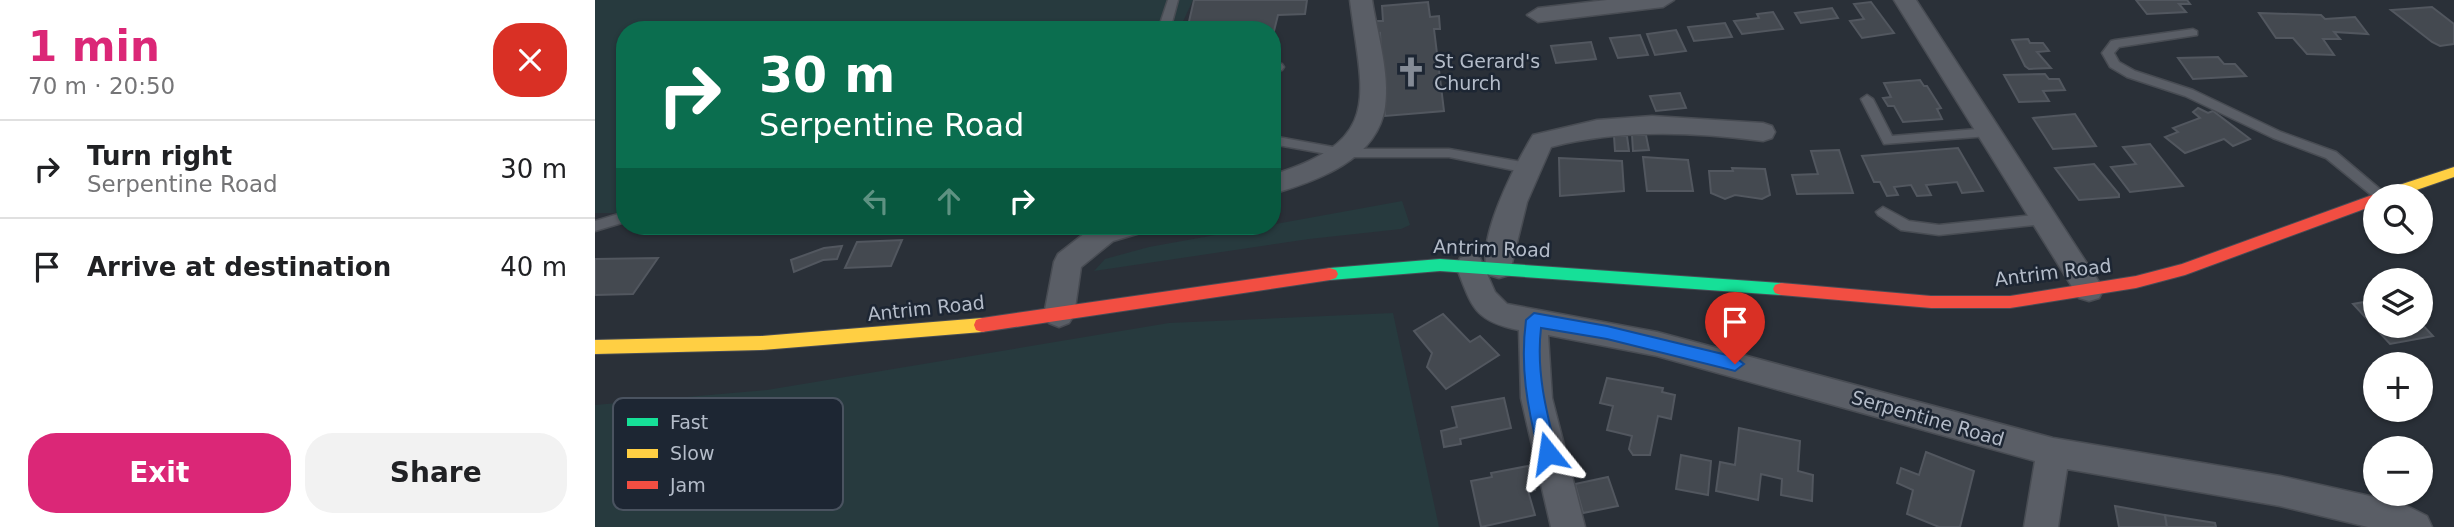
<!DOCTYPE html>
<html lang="en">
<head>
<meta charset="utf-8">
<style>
  :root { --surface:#fff; --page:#f2f2f2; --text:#202124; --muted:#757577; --line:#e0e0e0; --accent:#db2777 }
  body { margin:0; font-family:"DejaVu Sans",sans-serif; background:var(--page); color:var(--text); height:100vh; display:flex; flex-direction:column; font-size:26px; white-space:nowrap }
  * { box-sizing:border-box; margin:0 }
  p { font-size:23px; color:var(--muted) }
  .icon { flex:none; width:38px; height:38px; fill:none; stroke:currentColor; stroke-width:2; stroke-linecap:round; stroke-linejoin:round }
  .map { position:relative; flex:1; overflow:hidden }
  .sheet { display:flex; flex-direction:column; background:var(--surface); width:595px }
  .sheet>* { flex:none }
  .top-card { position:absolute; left:21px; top:21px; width:665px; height:214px; border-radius:28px; box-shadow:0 2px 5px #0004; background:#0b6e4f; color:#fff; overflow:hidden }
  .fabs { position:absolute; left:1768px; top:184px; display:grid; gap:14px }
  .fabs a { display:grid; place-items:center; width:70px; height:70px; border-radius:50%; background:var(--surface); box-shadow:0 2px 5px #0004; font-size:35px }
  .pin { position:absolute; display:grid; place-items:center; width:60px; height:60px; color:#fff; margin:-72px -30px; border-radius:50% 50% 50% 0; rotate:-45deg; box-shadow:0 0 7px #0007 }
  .pin .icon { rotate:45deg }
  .me { position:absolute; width:77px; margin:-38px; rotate:345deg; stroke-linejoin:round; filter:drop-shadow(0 0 5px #0008) }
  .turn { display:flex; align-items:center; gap:24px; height:147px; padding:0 28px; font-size:32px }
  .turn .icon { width:91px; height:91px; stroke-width:2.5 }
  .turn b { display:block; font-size:49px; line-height:60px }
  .lanes { display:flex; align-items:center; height:66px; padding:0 28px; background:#0003; justify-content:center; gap:35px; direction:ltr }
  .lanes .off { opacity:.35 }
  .round { display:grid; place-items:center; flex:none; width:74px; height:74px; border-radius:28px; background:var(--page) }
  .headline { display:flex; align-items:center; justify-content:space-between; height:119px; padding:0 28px }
  h1 { font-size:42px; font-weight:800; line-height:52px; color:var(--accent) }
  .primary-button { display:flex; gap:14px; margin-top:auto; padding:14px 28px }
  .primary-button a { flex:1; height:80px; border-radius:28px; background:var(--accent); color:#fff; font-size:28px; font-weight:800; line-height:80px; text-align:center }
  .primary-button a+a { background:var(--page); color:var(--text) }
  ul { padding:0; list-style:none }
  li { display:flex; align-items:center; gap:21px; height:98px; padding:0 28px; border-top:2px solid var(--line) }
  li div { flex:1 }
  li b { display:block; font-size:26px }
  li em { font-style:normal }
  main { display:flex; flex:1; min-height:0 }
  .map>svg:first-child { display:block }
</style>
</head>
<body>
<main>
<section class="sheet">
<div class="headline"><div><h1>1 min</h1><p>70 m · 20:50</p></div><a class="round" style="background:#d93025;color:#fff"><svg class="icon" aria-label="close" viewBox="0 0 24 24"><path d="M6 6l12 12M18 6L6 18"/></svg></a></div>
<ul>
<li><svg class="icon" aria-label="right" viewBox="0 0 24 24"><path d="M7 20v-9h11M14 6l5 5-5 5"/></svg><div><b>Turn right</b><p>Serpentine Road</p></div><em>30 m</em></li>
<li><svg class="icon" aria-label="arrive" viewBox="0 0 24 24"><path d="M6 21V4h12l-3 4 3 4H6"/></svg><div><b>Arrive at destination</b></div><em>40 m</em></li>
</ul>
<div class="primary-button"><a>Exit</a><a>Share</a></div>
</section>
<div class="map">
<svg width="1859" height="527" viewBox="0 0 1859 527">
  <rect width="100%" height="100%" fill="#2a3038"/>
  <g fill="#273a3e">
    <path d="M 0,0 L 598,0 L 584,30 L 30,30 L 30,213 L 0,213 Z"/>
    <path d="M 807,201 L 815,225 L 806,229 L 714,239 L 499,271 L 510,259 L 554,247 Z"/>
    <path d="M 798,313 L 844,527 L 0,527 L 0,405 L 172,390 L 574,323 Z"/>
  </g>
  <g fill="#444950" stroke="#52575f" stroke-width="2">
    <path d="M 599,0 L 712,0 L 710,14 L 683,15 L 677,39 L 677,30 L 592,30 Z"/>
    <path d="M 1541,0 L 1592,0 L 1595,4 L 1584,4 L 1591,12 L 1552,14 Z"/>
    <path d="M 833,2 L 835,17 L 844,16 L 845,29 L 839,29 L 849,111 L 790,116 L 785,33 L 779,34 L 779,21 L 788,21 L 787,6 Z"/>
    <path d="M 1276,2 L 1299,33 L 1267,38 L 1255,21 L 1269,19 L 1259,4 Z"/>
    <path d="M 1837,7 L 1859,24 L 1859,44 L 1845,46 L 1837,42 L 1796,10 Z"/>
    <path d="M 1237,8 L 1243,18 L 1206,23 L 1200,13 Z"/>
    <path d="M 1178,12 L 1188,29 L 1147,34 L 1139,21 L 1164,18 L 1162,14 Z"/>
    <path d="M 1664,13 L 1726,15 L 1730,19 L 1760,17 L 1773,34 L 1739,32 L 1745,39 L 1728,39 L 1739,55 L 1712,54 L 1698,38 L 1681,38 Z"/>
    <path d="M 1130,23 L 1137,37 L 1099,41 L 1093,27 Z"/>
    <path d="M 1081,30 L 1091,51 L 1060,55 L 1052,34 Z"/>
    <path d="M 1045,35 L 1053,55 L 1023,58 L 1015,38 Z"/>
    <path d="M 1433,39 L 1435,43 L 1448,43 L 1454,51 L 1442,52 L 1456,68 L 1434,69 L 1430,66 L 1417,40 Z"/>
    <path d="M 996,42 L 1001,59 L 961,63 L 956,46 Z"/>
    <path d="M 1623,57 L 1629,64 L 1640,64 L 1651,76 L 1598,79 L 1583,58 Z"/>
    <path d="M 1450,74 L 1454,79 L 1464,79 L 1470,90 L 1448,91 L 1454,101 L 1424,102 L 1409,75 Z"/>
    <path d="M 1325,80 L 1329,86 L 1332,86 L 1346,108 L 1342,109 L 1347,119 L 1308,122 L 1299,106 L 1293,106 L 1288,98 L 1296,97 L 1289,83 Z"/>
    <path d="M 1085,93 L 1091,108 L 1061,111 L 1055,96 Z"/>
    <path d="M 1603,108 L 1613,113 L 1618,111 L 1655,139 L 1638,146 L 1629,139 L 1590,153 L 1570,137 L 1583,132 L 1578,128 L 1605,118 L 1598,112 Z"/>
    <path d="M 1480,114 L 1501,146 L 1458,149 L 1438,118 Z"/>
    <path d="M 1037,135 L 1051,135 L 1054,150 L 1038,151 Z"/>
    <path d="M 1019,136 L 1032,136 L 1034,151 L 1020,151 Z"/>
    <path d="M 1555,144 L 1588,186 L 1535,192 L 1516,167 L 1541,164 L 1528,147 Z"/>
    <path d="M 1363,148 L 1388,191 L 1367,193 L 1362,182 L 1331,185 L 1336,195 L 1322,196 L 1316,185 L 1299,187 L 1303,195 L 1292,196 L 1285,182 L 1279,182 L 1267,156 Z"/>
    <path d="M 1244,150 L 1258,193 L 1202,194 L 1197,175 L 1223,174 L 1216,151 Z"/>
    <path d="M 1048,157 L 1093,160 L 1098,191 L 1052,191 Z"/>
    <path d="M 964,158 L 1027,161 L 1029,191 L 965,196 Z"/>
    <path d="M 1499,164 L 1524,194 L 1524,197 L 1484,200 L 1460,168 Z"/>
    <path d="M 1137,168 L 1170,169 L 1175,195 L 1167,199 L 1140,195 L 1130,199 L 1116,193 L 1114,171 L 1138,171 Z"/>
    <path d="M 307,240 L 296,266 L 250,268 L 262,242 Z"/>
    <path d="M 247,246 L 242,259 L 228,260 L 199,272 L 196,260 L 229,248 Z"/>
    <path d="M 63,258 L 38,294 L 0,295 L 0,259 Z"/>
    <path d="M 1780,300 L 1780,326 L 1825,326 L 1825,322 L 1838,336 L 1795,344 L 1758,304 Z"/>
    <path d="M 848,314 L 875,342 L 885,336 L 904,355 L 851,389 L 832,367 L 837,353 L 819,331 Z"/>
    <path d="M 1012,378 L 1068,388 L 1067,392 L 1080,395 L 1076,419 L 1063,416 L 1055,455 L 1038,455 L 1034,449 L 1037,436 L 1012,430 L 1018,406 L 1005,403 Z"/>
    <path d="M 909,398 L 916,428 L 865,439 L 866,444 L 849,447 L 846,431 L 862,427 L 857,407 Z"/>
    <path d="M 1144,428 L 1205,441 L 1203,471 L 1218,475 L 1217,501 L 1186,495 L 1187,479 L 1166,474 L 1163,500 L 1121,491 L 1125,462 L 1140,465 Z"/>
    <path d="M 1331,452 L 1379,471 L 1365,527 L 1344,527 L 1312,514 L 1318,490 L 1302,483 L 1306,468 L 1324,475 Z"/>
    <path d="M 1086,455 L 1116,461 L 1113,495 L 1081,489 Z"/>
    <path d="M 933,466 L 940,490 L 933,491 L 940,515 L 886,527 L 876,481 L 897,477 L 896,473 Z"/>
    <path d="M 1013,477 L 1023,506 L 988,513 L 980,484 Z"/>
    <path d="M 1520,506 L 1570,515 L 1572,527 L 1524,527 Z"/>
    <path d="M 1570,515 L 1620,523 L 1621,527 L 1572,527 Z"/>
  </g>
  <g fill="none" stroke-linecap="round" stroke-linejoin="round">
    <g stroke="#484c53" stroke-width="3">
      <g id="lane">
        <path d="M 573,0 L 583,0 L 575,30 L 563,30 Z"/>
        <path d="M 1598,29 L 1602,31 L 1602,35 L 1524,47 L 1519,53 L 1524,62 L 1540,71 L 1598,90 L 1686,132 L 1741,152 L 1793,196 L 1780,196 L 1780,198 L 1731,158 L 1678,138 L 1590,96 L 1532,77 L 1515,67 L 1507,53 L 1516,41 L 1520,40 Z"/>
        <path d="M 677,63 L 687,64 L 689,67 L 687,70 L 677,71 Z"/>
        <path d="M 1272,95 L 1278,99 L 1297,136 L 1394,128 L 1400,132 L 1394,136 L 1289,144 L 1266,99 Z"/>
        <path d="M 677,136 L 749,149 L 854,149 L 932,163 L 938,168 L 932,173 L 854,157 L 749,157 L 677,144 Z"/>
        <path d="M 1288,207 L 1314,221 L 1344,225 L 1448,214 L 1455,219 L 1448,224 L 1344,235 L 1306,230 L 1283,215 L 1281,212 Z"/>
        <path d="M 30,212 L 30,222 L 0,231 L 0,221 Z"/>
      </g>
    </g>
    <g stroke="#484c53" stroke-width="3">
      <g id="street">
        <path d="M 755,0 L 777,0 C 782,33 795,73 790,107 C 782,160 722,181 677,194 L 677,175 C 790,140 767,97 755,0 Z"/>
        <path d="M 1012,0 L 1079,0 L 1068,7 L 943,22 L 932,15 L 943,8 Z"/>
        <path d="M 1299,0 L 1321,0 L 1504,282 L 1508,290 L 1504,298 L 1494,301 L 1484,298 Z"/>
        <path d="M 1057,116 L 1168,123 L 1177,126 L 1180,132 L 1177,138 L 1168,141 C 1097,132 1026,129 956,147 L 932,202 L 914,275 L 904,278 L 894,275 C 878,244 921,163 938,135 L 1002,120 Z"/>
        <path d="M 499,226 L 549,226 L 545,233 L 518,241 L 486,267 L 479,315 L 474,323 L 464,327 L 454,323 L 449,315 L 459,262 L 463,254 Z"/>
        <path d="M 875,255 L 885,258 L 900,292 L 912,304 L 1062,332 L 1458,438 L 1685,476 L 1806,503 L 1832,516 L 1837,527 L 1773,527 L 1685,506 L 1472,469 L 1463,527 L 1429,527 L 1440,461 L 1062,356 L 953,335 L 957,398 L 990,527 L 956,527 L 926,398 L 924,330 C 878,321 877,306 861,266 L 865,258 Z"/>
      </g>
    </g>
    <g stroke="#484c55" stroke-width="2">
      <path id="fast" d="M 845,259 L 1186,283 L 1192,285 L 1194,289 L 1192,293 L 1186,295 L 845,271 L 735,280 L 729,278 L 727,274 L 729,270 L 735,268 Z"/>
    </g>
    <g stroke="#484c55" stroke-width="2">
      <g id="slow">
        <path d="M 1859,167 L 1859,177 L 1804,196 L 1781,196 L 1783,192 Z"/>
        <path d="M 387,318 L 393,320 L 395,325 L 393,330 L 387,332 L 166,350 L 0,354 L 0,340 L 166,336 Z"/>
      </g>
    </g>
    <g stroke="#484c55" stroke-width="2">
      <g id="jam">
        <path d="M 1780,194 L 1786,196 L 1780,196 L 1780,205 L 1590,275 L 1541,288 L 1415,308 L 1336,308 L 1186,295 L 1180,293 L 1178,289 L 1180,285 L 1186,283 L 1336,296 L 1415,296 L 1541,276 L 1587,264 Z"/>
        <path d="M 735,268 L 741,270 L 743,274 L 741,278 L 735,280 L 387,332 L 381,330 L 379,325 L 381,320 L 387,318 Z"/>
      </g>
    </g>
    <use href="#lane" fill="#5a5e66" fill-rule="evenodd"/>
    <use href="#street" fill="#5a5e66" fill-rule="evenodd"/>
    <use href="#fast" fill="#16e098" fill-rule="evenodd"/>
    <use href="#slow" fill="#ffcf43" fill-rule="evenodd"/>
    <use href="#jam" fill="#f24e42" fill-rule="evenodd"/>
  </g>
  <path fill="#1a73e8" stroke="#114b97" stroke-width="2" d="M 939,313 L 1012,326 L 1140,357 L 1149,364 L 1140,371 L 1012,339 L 946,328 C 941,371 951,411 962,453 L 960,458 L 953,461 L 947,458 L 944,453 C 932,407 925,366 931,320 Z"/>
  <defs>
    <g id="church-bare" transform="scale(2.415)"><path d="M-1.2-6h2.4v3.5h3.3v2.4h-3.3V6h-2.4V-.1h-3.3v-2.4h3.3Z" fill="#848b96" stroke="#1d2633" stroke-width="2.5" paint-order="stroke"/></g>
  </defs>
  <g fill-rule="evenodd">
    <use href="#church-bare" x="816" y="72"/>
  </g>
  <g text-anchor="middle" stroke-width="5" stroke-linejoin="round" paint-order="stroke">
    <g font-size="19" fill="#b4bcc9" stroke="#1d2633" text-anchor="start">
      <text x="839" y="68">St Gerard's<tspan x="839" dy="22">Church</tspan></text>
    </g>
    <g font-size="19" fill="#b4bcc9" stroke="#1d2633">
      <text transform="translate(897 248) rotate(2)" y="7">Antrim Road</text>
      <text transform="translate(1458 272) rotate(-7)" y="7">Antrim Road</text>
      <text transform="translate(331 308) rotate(-6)" y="7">Antrim Road</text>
      <text transform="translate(1333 418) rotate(16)" y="7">Serpentine Road</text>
    </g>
  </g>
  <rect x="18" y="398" width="230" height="112" rx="10" fill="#1d2633" stroke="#4a5360" stroke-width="2"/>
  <rect x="32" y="418" width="31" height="8" fill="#16e098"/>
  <rect x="32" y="449" width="31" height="9" fill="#ffcf43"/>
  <rect x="32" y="481" width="31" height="8" fill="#f24e42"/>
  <g font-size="19" fill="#b4bcc9">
    <text x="75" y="429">Fast</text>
    <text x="75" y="460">Slow</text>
    <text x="75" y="492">Jam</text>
  </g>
</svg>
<div class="fabs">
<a><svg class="icon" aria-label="search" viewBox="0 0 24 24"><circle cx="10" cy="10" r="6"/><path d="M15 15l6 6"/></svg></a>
<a><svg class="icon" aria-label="layers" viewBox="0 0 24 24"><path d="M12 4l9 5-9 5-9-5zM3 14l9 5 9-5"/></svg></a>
<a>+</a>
<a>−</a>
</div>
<div class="pin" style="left:1140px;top:364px;background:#d93025"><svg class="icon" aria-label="arrive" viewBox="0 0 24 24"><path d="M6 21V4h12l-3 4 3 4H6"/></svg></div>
<svg class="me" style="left:953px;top:453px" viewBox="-20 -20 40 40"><path d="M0-17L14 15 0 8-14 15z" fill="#1a73e8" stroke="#fff" stroke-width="4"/></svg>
<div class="top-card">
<div class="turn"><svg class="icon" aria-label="right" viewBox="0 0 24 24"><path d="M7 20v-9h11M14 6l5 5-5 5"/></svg><div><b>30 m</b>Serpentine Road</div></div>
<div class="lanes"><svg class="icon off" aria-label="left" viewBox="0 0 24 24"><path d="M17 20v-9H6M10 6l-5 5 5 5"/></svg><svg class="icon off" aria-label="ahead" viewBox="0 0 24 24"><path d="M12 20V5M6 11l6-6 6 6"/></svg><svg class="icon" aria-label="right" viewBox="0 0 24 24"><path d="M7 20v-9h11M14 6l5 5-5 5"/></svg></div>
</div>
</div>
</main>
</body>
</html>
